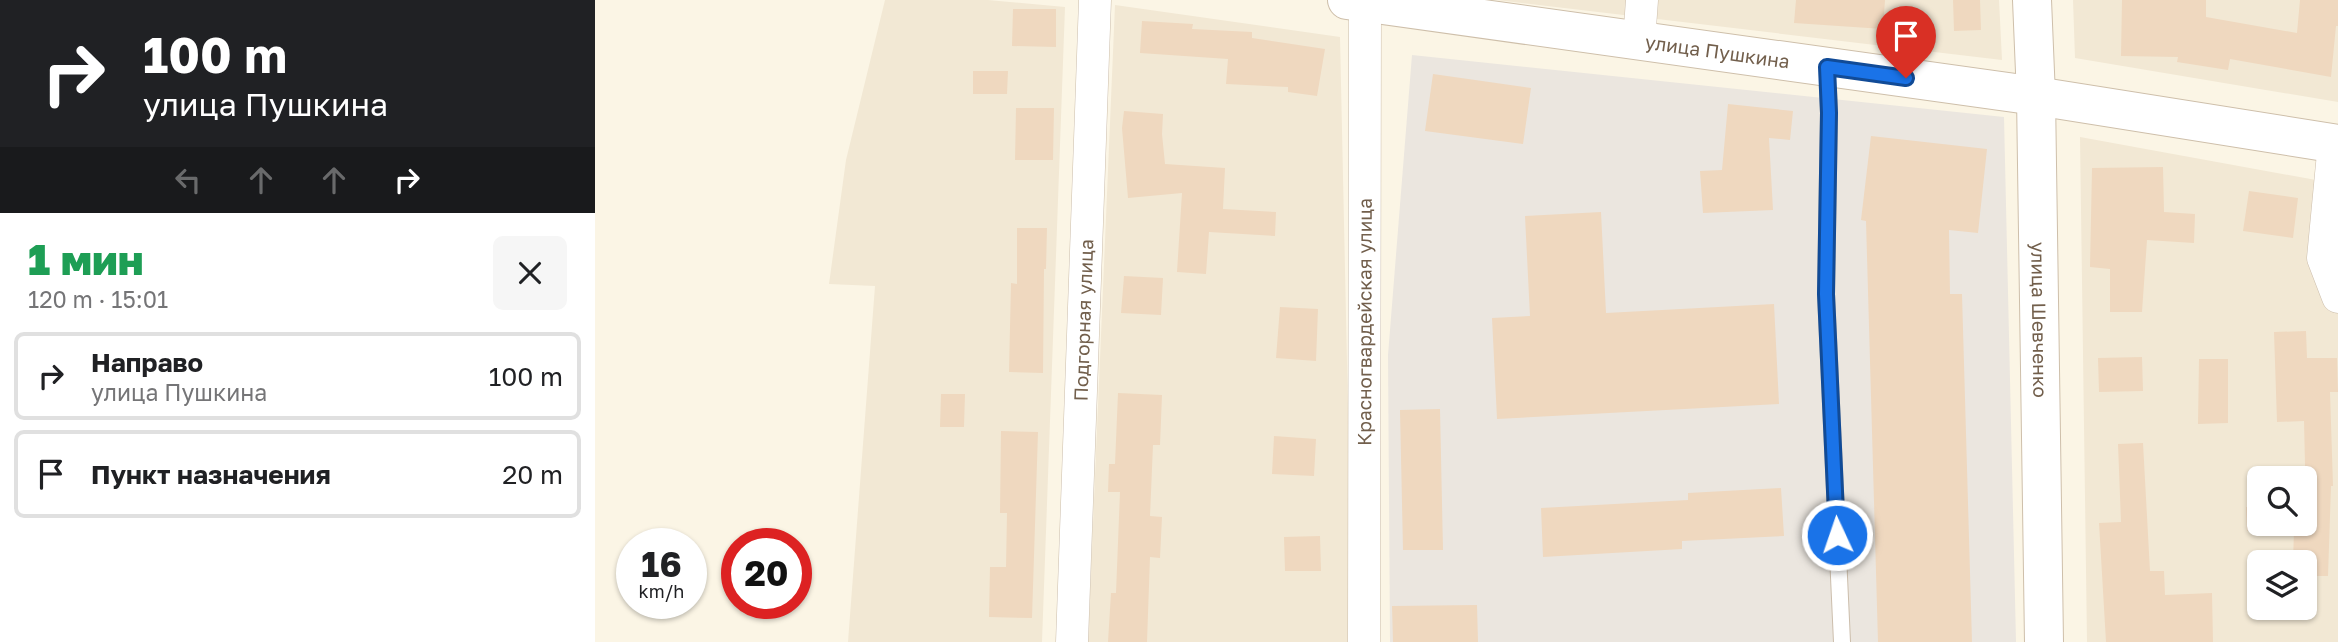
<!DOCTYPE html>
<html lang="ru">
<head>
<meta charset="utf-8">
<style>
  :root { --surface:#fff; --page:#f6f6f6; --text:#202124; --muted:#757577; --line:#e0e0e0 }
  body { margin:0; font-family:"Golos Text",sans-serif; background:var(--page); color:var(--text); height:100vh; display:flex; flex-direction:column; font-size:26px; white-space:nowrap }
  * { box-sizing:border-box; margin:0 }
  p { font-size:23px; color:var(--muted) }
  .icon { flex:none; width:38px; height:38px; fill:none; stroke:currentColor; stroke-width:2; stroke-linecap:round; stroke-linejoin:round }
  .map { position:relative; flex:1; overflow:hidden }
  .sheet { display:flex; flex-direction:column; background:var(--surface); width:595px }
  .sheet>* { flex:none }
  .guide { background:#202124; color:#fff; overflow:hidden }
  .controls { position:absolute; left:1652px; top:466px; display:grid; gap:14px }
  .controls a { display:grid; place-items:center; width:70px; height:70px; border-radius:10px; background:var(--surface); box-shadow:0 2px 5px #0004; font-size:35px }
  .speed { position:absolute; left:21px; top:528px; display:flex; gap:14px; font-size:35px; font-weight:700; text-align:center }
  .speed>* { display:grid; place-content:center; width:91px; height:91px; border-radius:50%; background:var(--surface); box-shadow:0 2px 5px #0004; line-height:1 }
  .speed small { font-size:18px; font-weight:400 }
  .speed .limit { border:10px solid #d22; background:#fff; color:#111 }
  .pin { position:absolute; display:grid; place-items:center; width:60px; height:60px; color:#fff; margin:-72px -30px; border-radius:50% 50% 50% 0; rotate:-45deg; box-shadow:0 0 7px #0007 }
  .pin .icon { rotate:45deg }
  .me { position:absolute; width:77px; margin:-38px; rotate:357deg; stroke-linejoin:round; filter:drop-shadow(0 0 5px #0008) }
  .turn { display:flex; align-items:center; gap:24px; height:147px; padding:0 28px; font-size:32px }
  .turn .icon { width:91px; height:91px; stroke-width:2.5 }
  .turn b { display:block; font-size:49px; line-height:60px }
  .lanes { display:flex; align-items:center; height:66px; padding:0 28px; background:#0003; justify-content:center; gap:35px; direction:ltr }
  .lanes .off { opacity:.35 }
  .round { display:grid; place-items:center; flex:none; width:74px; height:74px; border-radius:10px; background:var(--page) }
  .head { display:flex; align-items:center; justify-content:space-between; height:119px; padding:0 28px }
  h1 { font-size:42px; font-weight:800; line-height:52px; color:#1e9e55 }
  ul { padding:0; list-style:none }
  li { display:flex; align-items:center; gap:21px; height:88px; margin:0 14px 10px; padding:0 14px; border:4px solid var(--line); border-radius:10px }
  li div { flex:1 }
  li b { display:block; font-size:26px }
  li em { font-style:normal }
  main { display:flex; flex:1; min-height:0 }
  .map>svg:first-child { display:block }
</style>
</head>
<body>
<main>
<section class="sheet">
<div class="guide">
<div class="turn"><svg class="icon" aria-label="right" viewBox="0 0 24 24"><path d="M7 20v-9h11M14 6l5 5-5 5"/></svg><div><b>100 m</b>улица Пушкина</div></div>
<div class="lanes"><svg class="icon off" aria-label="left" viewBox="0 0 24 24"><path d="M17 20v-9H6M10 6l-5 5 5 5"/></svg><svg class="icon off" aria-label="ahead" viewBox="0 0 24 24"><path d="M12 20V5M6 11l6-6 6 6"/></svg><svg class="icon off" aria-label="ahead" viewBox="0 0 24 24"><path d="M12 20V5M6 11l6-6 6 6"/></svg><svg class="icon" aria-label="right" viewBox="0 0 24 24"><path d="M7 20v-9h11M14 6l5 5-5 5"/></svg></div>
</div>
<div class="head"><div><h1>1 мин</h1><p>120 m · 15:01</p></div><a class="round"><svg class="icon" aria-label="close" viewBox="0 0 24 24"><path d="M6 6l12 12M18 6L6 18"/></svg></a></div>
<ul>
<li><svg class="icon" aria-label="right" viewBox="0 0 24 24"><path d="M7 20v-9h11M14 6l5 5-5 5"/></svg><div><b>Направо</b><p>улица Пушкина</p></div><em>100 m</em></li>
<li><svg class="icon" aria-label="arrive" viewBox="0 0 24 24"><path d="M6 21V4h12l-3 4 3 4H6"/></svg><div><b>Пункт назначения</b></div><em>20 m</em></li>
</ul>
</section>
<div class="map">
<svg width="1743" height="642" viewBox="0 0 1743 642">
  <rect width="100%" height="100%" fill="#fbf5e5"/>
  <g fill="#f2e8d4" fill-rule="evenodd">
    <path d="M 290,0 L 393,0 L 470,7 L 447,642 L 253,642 L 280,286 L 234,284 L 251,160 Z"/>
    <path d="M 902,0 L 1404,0 L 1407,60 Z"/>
    <path d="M 1478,0 L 1743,0 L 1743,102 L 1480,58 Z"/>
    <path d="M 520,5 L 745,37 L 758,642 L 493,642 Z"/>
    <path d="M 1485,137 L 1743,184 L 1743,642 L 1492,642 ZM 1664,478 L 1710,478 L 1710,523 L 1664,523 ZM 1664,562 L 1710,562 L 1710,607 L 1664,607 Z"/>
  </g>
  <path fill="#ebe6df" d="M 817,55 L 1409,117 L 1421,642 L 795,642 L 793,355 Z"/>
  <g fill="#efd8bf">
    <path d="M 1201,0 L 1290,0 L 1288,29 L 1199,23 Z"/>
    <path d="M 1358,0 L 1385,0 L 1386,30 L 1359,31 Z"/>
    <path d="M 1527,0 L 1611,0 L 1611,17 L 1702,33 L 1705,0 L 1743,0 L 1743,26 L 1741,26 L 1736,77 L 1635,59 L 1633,70 L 1582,62 L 1583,57 L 1526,56 Z"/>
    <path d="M 418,9 L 461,9 L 461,47 L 417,46 Z"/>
    <path d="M 547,21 L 598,24 L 597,29 L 657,32 L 657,38 L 730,49 L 722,96 L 693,92 L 693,87 L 631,84 L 633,59 L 545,53 Z"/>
    <path d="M 378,71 L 413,71 L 412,94 L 378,94 Z"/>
    <path d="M 838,74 L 936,88 L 928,144 L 830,131 Z"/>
    <path d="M 1133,104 L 1198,111 L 1195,140 L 1174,138 L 1178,210 L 1108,213 L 1105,171 L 1127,170 Z"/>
    <path d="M 421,108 L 459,108 L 458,160 L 420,160 Z"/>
    <path d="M 529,111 L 568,114 L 567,134 L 570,164 L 630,168 L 628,209 L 681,212 L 680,236 L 614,232 L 611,274 L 582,272 L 587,193 L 533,198 L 527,128 Z"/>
    <path d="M 1276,136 L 1392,149 L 1383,233 L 1354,230 L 1355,294 L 1367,294 L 1377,642 L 1283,642 L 1271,221 L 1266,220 Z"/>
    <path d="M 1568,167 L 1569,212 L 1600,214 L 1599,243 L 1552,240 L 1547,312 L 1515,312 L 1515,269 L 1495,267 L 1497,168 Z"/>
    <path d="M 1654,191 L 1703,198 L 1698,238 L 1648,231 Z"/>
    <path d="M 1006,212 L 1011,313 L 1179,304 L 1184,404 L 902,419 L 897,318 L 935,316 L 930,216 Z"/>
    <path d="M 422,228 L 452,228 L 451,269 L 449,269 L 448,373 L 414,372 L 416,283 L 422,284 Z"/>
    <path d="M 529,276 L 568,278 L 566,315 L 526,313 Z"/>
    <path d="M 685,307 L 723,309 L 721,361 L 681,358 Z"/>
    <path d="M 1711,331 L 1712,358 L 1742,358 L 1743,392 L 1735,392 L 1738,486 L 1736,486 L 1733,576 L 1713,576 L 1713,568 L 1710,568 L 1710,562 L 1698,562 L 1699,530 L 1652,531 L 1651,507 L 1664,508 L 1664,523 L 1710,523 L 1711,509 L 1709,421 L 1682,422 L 1679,332 Z"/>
    <path d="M 1547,357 L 1548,391 L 1504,392 L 1503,358 Z"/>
    <path d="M 1604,359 L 1633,359 L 1633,423 L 1603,424 Z"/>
    <path d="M 523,393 L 567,395 L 565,445 L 558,445 L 555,516 L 567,517 L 565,558 L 555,557 L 552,642 L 513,642 L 516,593 L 521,593 L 525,492 L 513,492 L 514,464 L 520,464 Z"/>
    <path d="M 346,394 L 370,394 L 369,427 L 345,427 Z"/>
    <path d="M 845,409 L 848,550 L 808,550 L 805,410 Z"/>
    <path d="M 406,431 L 443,432 L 437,618 L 394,617 L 395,567 L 411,567 L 412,513 L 405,513 Z"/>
    <path d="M 679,436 L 721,439 L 719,476 L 677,474 Z"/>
    <path d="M 1548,443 L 1555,571 L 1569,571 L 1570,595 L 1617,593 L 1618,642 L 1511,642 L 1504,523 L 1526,522 L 1523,444 Z"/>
    <path d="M 1186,488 L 1189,536 L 1087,541 L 1087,549 L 948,557 L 946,508 L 1093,500 L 1093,493 Z"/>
    <path d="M 725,536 L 726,571 L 690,571 L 689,537 Z"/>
    <path d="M 882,605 L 883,642 L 798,642 L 797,606 Z"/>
  </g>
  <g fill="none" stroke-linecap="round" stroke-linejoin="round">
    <g stroke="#ccbeac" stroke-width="18">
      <path id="lane" d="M 1232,67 L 1234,113 L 1231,294 L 1247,642"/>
    </g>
    <g stroke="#ccbeac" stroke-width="33">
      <g id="street">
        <path d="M 1044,41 L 1047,0"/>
        <path d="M 1739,143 L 1728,258 L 1743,297"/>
        <path id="s1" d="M 477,642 L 500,0"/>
        <path id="s2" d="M 769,642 L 770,0"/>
      </g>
    </g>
    <g stroke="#cebfaa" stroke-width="40">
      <g id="secondary">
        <path id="s3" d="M 752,0 L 1441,96 L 1743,144"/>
        <path id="s4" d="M 1437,0 L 1441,96 L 1449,642"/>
      </g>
    </g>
    <use href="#lane" stroke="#fff" stroke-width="16"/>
    <use href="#street" stroke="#fff" stroke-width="32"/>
    <use href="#secondary" stroke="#fff" stroke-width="38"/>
  </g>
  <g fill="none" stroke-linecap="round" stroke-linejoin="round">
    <g stroke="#114b97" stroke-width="18">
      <path id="route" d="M 1242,535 L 1231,294 L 1234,113 L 1232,67 L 1311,78"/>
    </g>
    <use href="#route" stroke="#1a73e8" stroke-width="12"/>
  </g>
  <g text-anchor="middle" stroke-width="5" stroke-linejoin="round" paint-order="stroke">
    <g font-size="19" fill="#725f4c" stroke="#fef9eb">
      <text dy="7" stroke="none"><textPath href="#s3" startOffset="374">улица Пушкина</textPath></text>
      <text dy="7" stroke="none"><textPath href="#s1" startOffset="322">Подгорная улица</textPath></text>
      <text dy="7" stroke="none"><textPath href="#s2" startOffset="320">Красногвардейская улица</textPath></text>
      <text dy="7" stroke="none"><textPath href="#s4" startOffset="320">улица Шевченко</textPath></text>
    </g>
  </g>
</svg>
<div class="controls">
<a><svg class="icon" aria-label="search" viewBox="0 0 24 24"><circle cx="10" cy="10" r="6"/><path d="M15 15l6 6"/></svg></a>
<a><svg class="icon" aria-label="layers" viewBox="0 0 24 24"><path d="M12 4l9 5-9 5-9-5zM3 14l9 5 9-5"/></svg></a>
</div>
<div class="speed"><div>16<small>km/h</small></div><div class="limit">20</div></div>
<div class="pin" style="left:1311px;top:78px;background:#d93025"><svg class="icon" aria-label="arrive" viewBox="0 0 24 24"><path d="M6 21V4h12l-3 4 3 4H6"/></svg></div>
<svg class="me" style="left:1242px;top:535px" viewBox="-20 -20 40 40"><circle r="17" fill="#1a73e8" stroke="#fff" stroke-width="3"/><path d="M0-11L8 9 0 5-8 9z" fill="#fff"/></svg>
</div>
</main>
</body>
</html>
